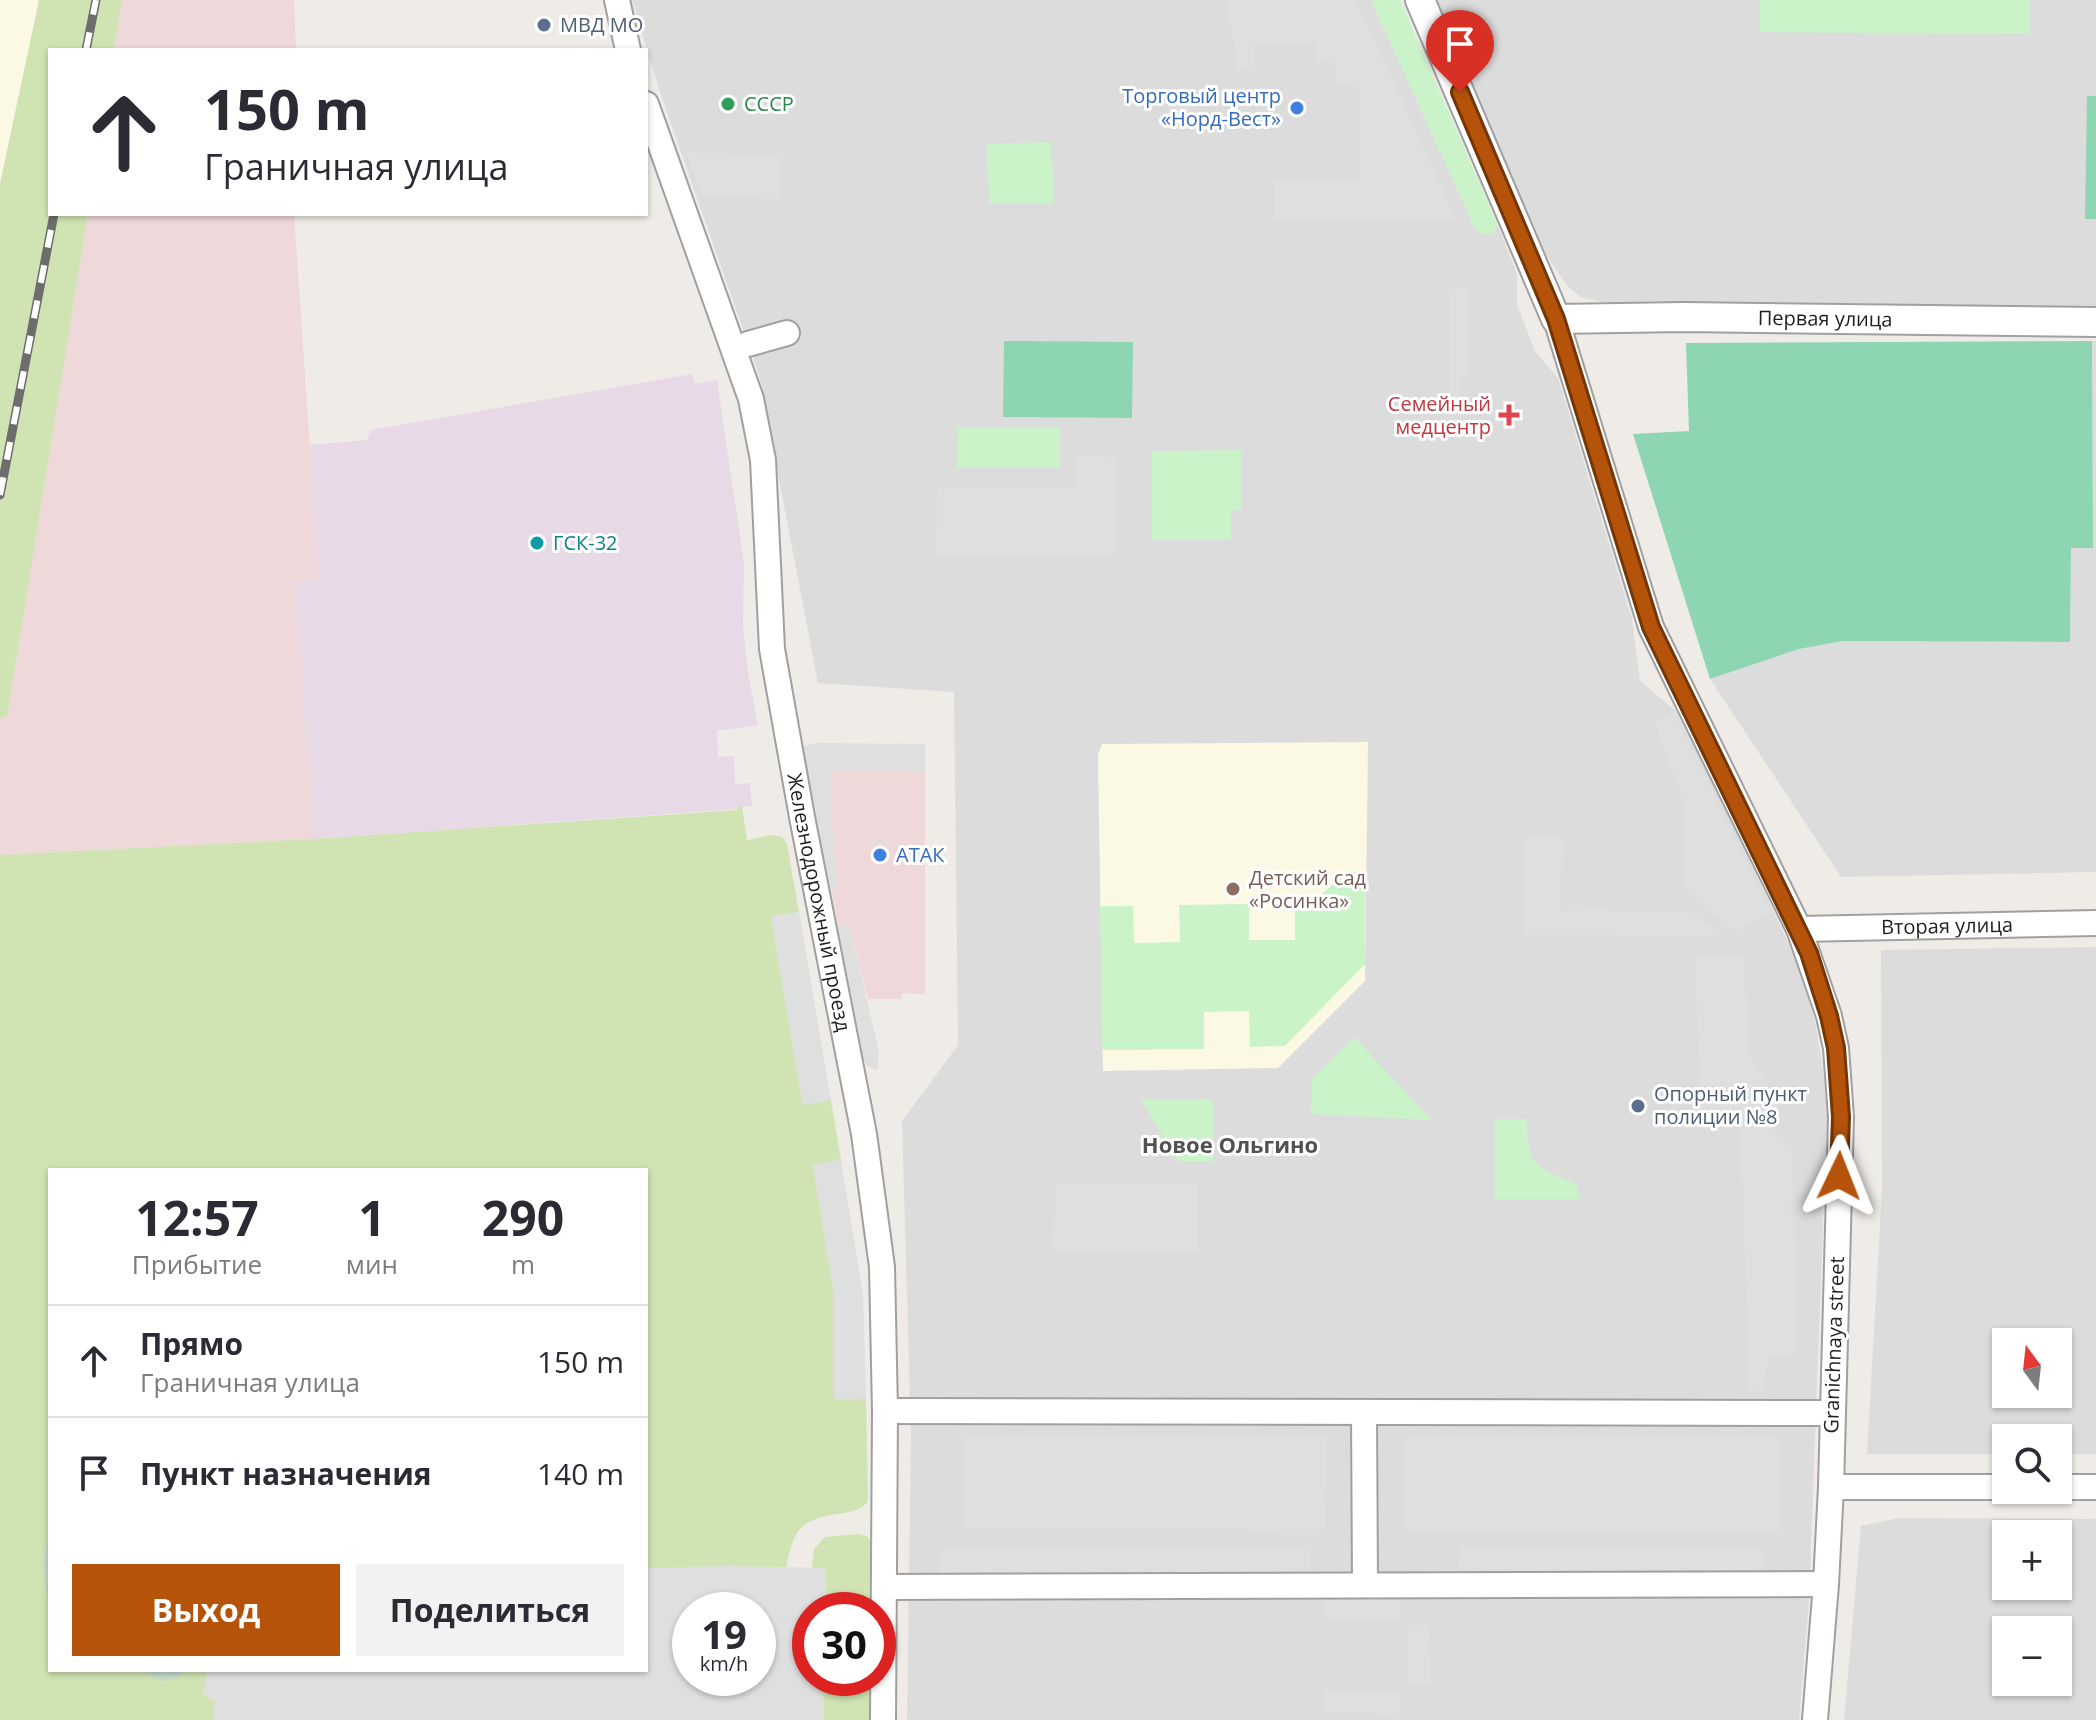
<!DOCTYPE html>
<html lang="ru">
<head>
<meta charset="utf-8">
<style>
  :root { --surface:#fff; --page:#f2f2f3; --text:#2b2b33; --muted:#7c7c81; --line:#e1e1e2; --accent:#b45309 }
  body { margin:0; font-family:"Open Sans",sans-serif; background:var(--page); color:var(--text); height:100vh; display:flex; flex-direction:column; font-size:30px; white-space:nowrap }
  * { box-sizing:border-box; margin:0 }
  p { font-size:26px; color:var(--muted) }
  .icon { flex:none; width:44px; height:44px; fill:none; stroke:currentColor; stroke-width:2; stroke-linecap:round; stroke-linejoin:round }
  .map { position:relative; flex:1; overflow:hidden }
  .drawer { position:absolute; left:48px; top:1168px; width:600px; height:504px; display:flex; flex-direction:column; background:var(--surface); border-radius:0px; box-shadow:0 2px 6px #0004 }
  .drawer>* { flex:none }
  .banner { position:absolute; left:48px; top:48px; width:600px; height:168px; border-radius:0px; box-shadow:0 2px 6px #0004; background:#fff; color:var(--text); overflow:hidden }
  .needle { width:52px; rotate:345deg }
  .fabs { position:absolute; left:1992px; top:1328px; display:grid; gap:16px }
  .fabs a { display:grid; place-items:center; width:80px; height:80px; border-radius:0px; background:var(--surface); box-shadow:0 2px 6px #0004; font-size:40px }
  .speed { position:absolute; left:672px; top:1592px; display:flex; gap:16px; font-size:40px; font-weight:700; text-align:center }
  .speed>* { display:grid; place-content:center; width:104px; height:104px; border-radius:50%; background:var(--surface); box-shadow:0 2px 6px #0004; line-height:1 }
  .speed small { font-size:20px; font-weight:400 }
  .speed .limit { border:12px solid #d22; background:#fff; color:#111 }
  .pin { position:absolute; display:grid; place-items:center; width:68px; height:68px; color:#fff; margin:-82px -34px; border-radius:50% 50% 50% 0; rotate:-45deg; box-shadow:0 0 8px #0007 }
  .pin .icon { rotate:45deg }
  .me { position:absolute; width:88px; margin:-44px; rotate:2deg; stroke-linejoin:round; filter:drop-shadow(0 0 6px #0008) }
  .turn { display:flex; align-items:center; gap:28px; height:168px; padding:0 24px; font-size:36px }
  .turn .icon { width:104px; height:104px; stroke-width:2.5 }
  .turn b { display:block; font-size:56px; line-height:68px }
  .eta { display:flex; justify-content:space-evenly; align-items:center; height:136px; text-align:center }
  .eta b { font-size:48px; font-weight:700; line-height:56px }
  .action { display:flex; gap:16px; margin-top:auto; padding:16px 24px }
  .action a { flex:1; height:92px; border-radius:0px; background:var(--accent); color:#fff; font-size:32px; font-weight:700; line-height:92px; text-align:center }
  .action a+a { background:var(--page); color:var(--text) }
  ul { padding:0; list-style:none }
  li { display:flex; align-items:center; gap:24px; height:112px; padding:0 24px; border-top:2px solid var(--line) }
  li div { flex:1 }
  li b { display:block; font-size:30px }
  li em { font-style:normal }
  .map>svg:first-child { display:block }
</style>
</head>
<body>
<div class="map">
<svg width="2096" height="1720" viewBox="0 0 2096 1720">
  <rect width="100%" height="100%" fill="#efebe7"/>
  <g fill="#dddcdd" fill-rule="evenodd">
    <path d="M 632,0 L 1371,0 L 1475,228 L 1493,233 L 1498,226 L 1517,274 L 1517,305 L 1535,351 L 1558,378 L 1632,619 L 1640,681 L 1675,710 L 1719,795 L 1794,955 L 1815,1021 L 1823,1070 L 1827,1115 L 1809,1600 L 1799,1720 L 907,1720 L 911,1435 L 902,1121 L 958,1045 L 954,692 L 818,683 L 759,375 L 660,92 Z"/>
    <path d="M 1434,0 L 2096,0 L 2096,309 L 1611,304 L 1581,297 L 1568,287 L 1542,249 Z"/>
    <path d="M 2092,341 L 2096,341 L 2096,872 L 1841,877 L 1710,679 L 1799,649 L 1843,641 L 2070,642 L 2071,548 L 2093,547 Z"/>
    <path d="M 2096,947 L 2096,1454 L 2058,1454 L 2058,1438 L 2006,1438 L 2006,1454 L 1867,1454 L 1882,1190 L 1881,950 ZM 2058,1342 L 2058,1394 L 2006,1394 L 2006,1342 Z"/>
    <path d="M 1899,1518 L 2096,1519 L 2096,1720 L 1844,1720 L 1861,1526 ZM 2058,1534 L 2058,1586 L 2006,1586 L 2006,1534 ZM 2006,1630 L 2058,1630 L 2058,1682 L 2006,1682 Z"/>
  </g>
  <g fill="#eed8da">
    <path d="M 122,0 L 294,0 L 296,50 L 114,50 Z"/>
    <path d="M 88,214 L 294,214 L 319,580 L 295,582 L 315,839 L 0,855 L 0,718 L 7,717 Z"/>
    <path d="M 830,771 L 925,771 L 925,994 L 902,993 L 902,999 L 868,999 L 849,925 L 838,927 L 831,889 L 837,888 L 831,821 Z"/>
  </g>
  <path fill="#e7dae6" d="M 692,374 L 695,384 L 717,380 L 744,563 L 743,625 L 748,673 L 758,725 L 717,731 L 718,757 L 734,756 L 735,784 L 750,783 L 752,806 L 738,807 L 737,809 L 315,839 L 295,581 L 319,579 L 310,445 L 367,440 L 371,430 Z"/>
  <g fill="#fbf9e3">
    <path d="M 0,0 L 39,0 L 0,184 Z"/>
    <path d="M 1368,742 L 1365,981 L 1278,1068 L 1103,1071 L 1098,755 L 1102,744 Z"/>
  </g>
  <g fill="#d0e3b3">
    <path d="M 39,0 L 122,0 L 114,50 L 50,50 L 50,214 L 88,214 L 7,717 L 0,718 L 0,184 Z"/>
    <path d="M 742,806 L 747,840 L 772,835 L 782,837 L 787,844 L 799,912 L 771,917 L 803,1105 L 831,1100 L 841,1160 L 813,1165 L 834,1294 L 834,1399 L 866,1399 L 868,1500 C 860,1520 819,1507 799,1530 C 791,1541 789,1555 786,1567 L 646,1568 L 646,1170 L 50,1170 L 50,1670 L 208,1670 L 203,1695 L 215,1700 L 213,1720 L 0,1720 L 0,855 L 315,839 L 737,810 L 737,807 Z"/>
    <path d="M 858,1534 L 867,1536 L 872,1543 L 871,1610 L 826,1610 L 826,1569 L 812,1568 L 814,1549 L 825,1537 Z"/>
    <rect x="824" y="1678" width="46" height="42"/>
  </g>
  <g fill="#c6dbcf">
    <path d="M 50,1535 L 50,1614 L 43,1562 Z"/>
    <path d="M 141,1670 L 182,1670 L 181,1677 L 162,1681 Z"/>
  </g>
  <g fill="#cbf3c9">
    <path d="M 1371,0 L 1400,0 L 1498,226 L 1493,233 L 1482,235 L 1475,228 Z"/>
    <path d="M 1760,0 L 2030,0 L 2030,34 L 1760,32 Z"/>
    <path d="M 1051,142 L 1054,203 L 989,203 L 987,144 Z"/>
    <path d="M 958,428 L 1060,428 L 1060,467 L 957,467 Z"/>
    <path d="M 1241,450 L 1241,510 L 1231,511 L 1231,540 L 1152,540 L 1152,451 Z"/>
    <path d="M 1346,872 L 1366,872 L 1365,964 L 1285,1046 L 1250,1047 L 1249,1011 L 1204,1012 L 1204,1049 L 1102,1050 L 1100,906 L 1133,906 L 1134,943 L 1180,942 L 1179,905 L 1249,904 L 1249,940 L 1295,940 L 1295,904 L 1312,903 Z"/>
    <path d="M 1354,1037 L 1432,1120 L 1311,1114 L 1312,1079 Z"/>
    <path d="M 1213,1099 L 1213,1162 L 1179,1162 L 1141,1100 Z"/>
    <path d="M 1495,1119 L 1527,1119 C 1527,1171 1537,1165 1577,1185 L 1580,1199 L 1495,1199 Z"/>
  </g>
  <g fill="#8ed5b2">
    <path d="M 2087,96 L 2096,96 L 2096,219 L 2085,219 Z"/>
    <path d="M 1004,341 L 1133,342 L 1132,418 L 1003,417 Z"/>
    <path d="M 2092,341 L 2093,548 L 2071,548 L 2070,642 L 1843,641 L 1799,649 L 1710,679 L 1633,434 L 1689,431 L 1686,343 Z"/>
  </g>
  <g fill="#dfdfdf" fill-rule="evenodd">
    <path d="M 1226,0 L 1356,0 L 1456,219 L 1274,221 L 1274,179 L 1360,178 L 1360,92 L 1351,83 L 1336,83 L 1335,62 L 1315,62 L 1315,42 L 1255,43 L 1255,70 L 1238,70 Z"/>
    <path d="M 686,152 L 780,156 L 781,199 L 702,196 Z"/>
    <path d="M 1469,288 L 1469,376 L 1459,377 L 1459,410 L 1449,410 L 1449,289 Z"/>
    <path d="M 1077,456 L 1116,457 L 1115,556 L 936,555 L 937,487 L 1076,488 Z"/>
    <path d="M 1674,713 L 1772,914 L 1747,925 L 1737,933 L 1685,891 L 1686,809 L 1654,721 Z"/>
    <path d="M 817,743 L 925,744 L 925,771 L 830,771 L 831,821 L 838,888 L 831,889 L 822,861 L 802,746 Z"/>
    <path d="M 1525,837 L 1562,838 L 1561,910 L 1690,911 L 1724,936 L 1525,935 Z"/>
    <path d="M 799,912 L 831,1100 L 803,1105 L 771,916 Z"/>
    <path d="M 849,925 L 879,1051 L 877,1070 L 867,1066 L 861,1055 L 835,928 Z"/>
    <path d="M 1695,956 L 1744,958 L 1748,1052 L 1779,1103 L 1775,1135 L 1792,1148 L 1796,1354 L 1770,1356 L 1762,1391 L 1749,1390 L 1740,1109 L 1700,1110 Z"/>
    <path d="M 841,1160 L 863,1294 L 866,1399 L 834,1400 L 834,1294 L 813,1165 Z"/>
    <path d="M 1055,1184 L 1198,1184 L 1198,1252 L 1054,1252 Z"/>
    <path d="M 1327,1435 L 1326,1530 L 964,1528 L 964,1436 Z"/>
    <path d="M 1406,1437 L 1781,1438 L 1781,1531 L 1406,1530 Z"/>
    <path d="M 1459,1547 L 1763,1548 L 1763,1573 L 1458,1571 Z"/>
    <rect x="940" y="1550" width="371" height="27"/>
    <path d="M 730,1566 L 826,1568 L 826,1610 L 810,1610 L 810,1678 L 824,1678 L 824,1720 L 213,1720 L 215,1700 L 203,1695 L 208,1670 L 646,1670 L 646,1568 ZM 690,1610 L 758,1610 L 758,1678 L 690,1678 Z"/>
    <path d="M 1400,1597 L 1400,1619 L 1325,1619 L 1325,1598 Z"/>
    <path d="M 1407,1625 L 1430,1625 L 1431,1684 L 1407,1684 Z"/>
    <path d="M 1324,1690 L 1400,1691 L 1400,1714 L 1324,1713 Z"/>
  </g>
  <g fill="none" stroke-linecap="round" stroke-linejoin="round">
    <g stroke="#a0a0a0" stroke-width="28">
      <g id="minor">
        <path d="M 617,0 L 628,50"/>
        <path id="s1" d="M 646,104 L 751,399 L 763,460 L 772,649 L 802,817 L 864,1134 L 882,1267 L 885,1411 L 883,1720"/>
        <path d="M 1556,319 L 1651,627 L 1799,929 L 1829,1016 L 1836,1048 L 1841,1117 L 1831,1487 L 1826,1584 L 1815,1720"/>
        <path d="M 748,344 L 787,333"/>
        <path id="s2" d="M 1799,929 L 2096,923"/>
        <path d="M 885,1411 L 1832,1413"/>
        <path d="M 1364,1412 L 1365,1585"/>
        <path d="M 1831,1487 L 2006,1487"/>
        <path d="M 2058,1487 L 2096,1487"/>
        <path d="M 884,1587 L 1826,1584"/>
      </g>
    </g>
    <g stroke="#a0a0a0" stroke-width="32">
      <g id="tertiary">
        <path id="s3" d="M 1420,0 L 1556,319 L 1684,317 L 2096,322"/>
      </g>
    </g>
    <use href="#minor" stroke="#fff" stroke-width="24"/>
    <use href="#tertiary" stroke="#fff" stroke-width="28"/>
    <g stroke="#6d6d6d" stroke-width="9">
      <g id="rail">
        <path d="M 86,50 L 96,0"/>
        <path d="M 0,495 L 54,214"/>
      </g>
    </g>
    <use href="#rail" stroke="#fff" stroke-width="6" stroke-dasharray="18" stroke-linecap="butt"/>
  </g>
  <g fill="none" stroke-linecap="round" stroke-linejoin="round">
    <g stroke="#753606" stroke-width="20">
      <path id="route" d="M 1460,92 L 1556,319 L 1651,627 L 1809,953 L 1829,1016 L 1836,1048 L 1841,1117 L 1839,1176"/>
    </g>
    <use href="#route" stroke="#b45309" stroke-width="14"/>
  </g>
  <g fill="#5c6f8a" stroke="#fff" stroke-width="3">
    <circle cx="544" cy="25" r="8"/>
    <circle cx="1638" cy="1106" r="8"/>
  </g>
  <circle fill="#2e9e5b" stroke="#fff" stroke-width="3" cx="728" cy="104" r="8"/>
  <g fill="#3f7fe0" stroke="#fff" stroke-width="3">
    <circle cx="1297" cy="108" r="8"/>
    <circle cx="880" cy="855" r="8"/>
  </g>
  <path fill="#e0444e" stroke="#fff" stroke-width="3" d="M1505 403h8v8h8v8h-8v8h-8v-8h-8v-8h8z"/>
  <circle fill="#0f9aa8" stroke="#fff" stroke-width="3" cx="537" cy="543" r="8"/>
  <circle fill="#8d6e63" stroke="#fff" stroke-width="3" cx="1233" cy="889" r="8"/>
  <g text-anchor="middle" stroke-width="6" stroke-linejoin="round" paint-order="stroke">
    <g font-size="20" fill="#4e5e75" stroke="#fff" text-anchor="start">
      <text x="560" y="32">МВД МО</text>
      <text x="1654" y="1101">Опорный пункт<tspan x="1654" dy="23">полиции №8</tspan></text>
    </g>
    <g font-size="20" fill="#366cbe" stroke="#fff" text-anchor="end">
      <text x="1281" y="103">Торговый центр<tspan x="1281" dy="23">«Норд-Вест»</tspan></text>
      <text x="896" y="862" text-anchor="start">АТАК</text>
    </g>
    <g font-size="20" fill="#27864d" stroke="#fff" text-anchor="start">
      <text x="744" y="111">СССР</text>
    </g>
    <g font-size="20" fill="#1f1f1f" stroke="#fff">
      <text dy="7" stroke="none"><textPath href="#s3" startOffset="616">Первая улица</textPath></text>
      <text dy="7" stroke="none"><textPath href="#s1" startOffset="822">Железнодорожный проезд</textPath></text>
      <text dy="7" stroke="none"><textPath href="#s2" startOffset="148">Вторая улица</textPath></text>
      <text transform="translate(1834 1345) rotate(-88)" y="7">Granichnaya street</text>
    </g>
    <g font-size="20" fill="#be3a42" stroke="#fff" text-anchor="end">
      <text x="1491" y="411">Семейный<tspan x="1491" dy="23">медцентр</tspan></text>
    </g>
    <g font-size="20" fill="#0d838f" stroke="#fff" text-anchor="start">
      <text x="553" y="550">ГСК-32</text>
    </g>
    <g font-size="20" fill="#785e54" stroke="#fff" text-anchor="start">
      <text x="1249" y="885">Детский сад<tspan x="1249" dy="23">«Росинка»</tspan></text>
    </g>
    <g font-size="22" font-weight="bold" fill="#525252" stroke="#fff">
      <text x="1230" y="1153">Новое Ольгино</text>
    </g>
  </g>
</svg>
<div class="fabs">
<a><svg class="needle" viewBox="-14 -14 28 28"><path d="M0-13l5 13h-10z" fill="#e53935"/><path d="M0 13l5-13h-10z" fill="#7c7c81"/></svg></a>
<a><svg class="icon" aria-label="search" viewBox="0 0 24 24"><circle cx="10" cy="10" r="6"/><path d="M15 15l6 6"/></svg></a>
<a>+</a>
<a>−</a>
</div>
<div class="speed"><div>19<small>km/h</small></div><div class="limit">30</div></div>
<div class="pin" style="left:1460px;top:92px;background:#d93025"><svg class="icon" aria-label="arrive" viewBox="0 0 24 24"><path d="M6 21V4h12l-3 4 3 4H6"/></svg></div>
<svg class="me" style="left:1839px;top:1176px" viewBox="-20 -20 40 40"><path d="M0-17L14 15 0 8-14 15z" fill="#b45309" stroke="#fff" stroke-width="4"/></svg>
<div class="banner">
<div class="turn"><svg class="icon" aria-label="ahead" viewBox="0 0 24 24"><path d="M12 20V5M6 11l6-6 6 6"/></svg><div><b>150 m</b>Граничная улица</div></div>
</div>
<section class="drawer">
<div class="eta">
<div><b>12:57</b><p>Прибытие</p></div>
<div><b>1</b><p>мин</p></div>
<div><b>290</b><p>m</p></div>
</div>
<ul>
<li><svg class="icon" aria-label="ahead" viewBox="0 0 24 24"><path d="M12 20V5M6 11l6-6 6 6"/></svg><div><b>Прямо</b><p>Граничная улица</p></div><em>150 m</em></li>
<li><svg class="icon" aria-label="arrive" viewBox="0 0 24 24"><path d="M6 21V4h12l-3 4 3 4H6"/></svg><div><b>Пункт назначения</b></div><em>140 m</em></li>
</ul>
<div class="action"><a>Выход</a><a>Поделиться</a></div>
</section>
</div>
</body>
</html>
